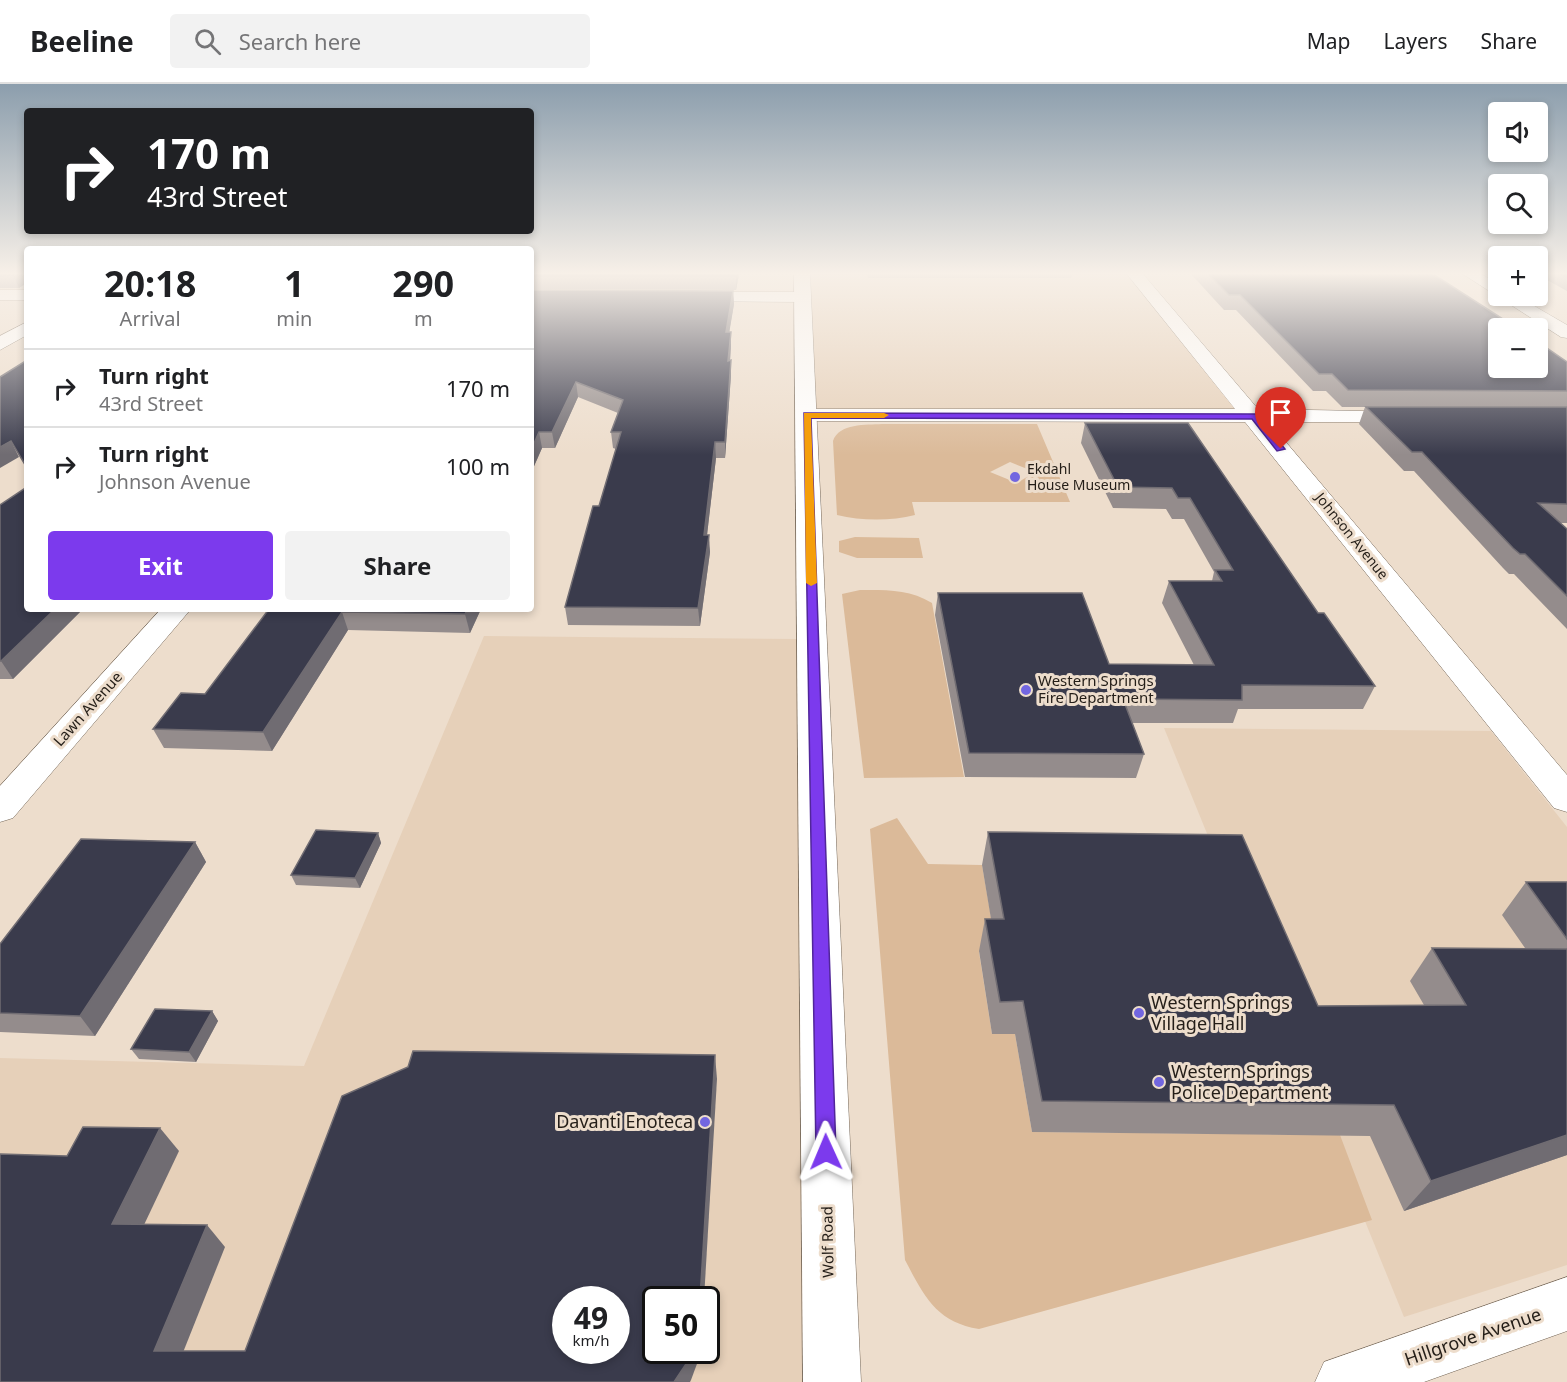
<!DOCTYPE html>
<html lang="en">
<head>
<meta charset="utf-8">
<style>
  :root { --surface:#fff; --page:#f2f2f2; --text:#202124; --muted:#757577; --line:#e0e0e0; --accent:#7c3aed }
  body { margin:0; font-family:"Noto Sans",sans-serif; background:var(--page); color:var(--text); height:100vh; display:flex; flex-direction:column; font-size:22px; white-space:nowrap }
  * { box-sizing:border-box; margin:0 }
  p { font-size:20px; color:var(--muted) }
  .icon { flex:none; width:33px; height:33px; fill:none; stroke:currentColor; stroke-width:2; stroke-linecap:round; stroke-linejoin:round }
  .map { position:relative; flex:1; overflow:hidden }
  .side { position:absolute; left:24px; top:162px; width:510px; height:366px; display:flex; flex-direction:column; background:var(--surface); border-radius:6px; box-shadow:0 3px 9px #0003 }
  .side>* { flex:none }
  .top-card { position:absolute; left:24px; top:24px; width:510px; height:126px; border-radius:6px; box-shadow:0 3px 9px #0003; background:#202124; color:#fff; overflow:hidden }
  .buttons { position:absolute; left:1488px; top:18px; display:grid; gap:12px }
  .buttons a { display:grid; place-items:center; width:60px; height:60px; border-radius:6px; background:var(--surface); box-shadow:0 3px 9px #0003; font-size:30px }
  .speed { position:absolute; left:552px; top:1202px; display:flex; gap:12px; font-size:30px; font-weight:700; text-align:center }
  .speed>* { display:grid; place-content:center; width:78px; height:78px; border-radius:50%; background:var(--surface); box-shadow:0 3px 9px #0003; line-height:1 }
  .speed small { font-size:15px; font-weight:400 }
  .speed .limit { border:3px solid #111; border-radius:9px; background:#fff; color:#111 }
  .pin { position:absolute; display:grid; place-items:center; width:51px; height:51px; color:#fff; margin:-62px -26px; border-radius:50% 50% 50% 0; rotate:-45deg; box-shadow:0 0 6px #0007 }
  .pin .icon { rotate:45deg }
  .me { position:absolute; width:66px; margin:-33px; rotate:359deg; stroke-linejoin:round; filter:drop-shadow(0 0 4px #0008) }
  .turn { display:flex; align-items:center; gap:21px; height:126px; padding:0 24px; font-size:27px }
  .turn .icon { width:78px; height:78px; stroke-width:2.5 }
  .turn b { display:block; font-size:42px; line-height:51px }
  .eta { display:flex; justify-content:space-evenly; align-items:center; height:102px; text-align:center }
  .eta b { font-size:36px; font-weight:700; line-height:42px }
  .button { display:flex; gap:12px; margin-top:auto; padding:12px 24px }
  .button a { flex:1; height:69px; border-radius:6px; background:var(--accent); color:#fff; font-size:24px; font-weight:700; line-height:69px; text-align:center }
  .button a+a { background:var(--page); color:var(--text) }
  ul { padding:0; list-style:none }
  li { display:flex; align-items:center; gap:18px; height:78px; padding:0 24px; border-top:2px solid var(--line) }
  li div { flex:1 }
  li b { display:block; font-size:22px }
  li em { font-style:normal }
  header { display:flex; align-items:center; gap:36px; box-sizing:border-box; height:84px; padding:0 30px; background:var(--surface); border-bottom:2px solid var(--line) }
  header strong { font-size:28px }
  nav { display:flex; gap:33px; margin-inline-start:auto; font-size:21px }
  .search { width:420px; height:54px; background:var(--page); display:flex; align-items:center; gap:15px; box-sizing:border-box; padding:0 21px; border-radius:6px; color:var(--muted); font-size:22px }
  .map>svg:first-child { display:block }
</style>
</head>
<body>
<header>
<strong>Beeline</strong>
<div class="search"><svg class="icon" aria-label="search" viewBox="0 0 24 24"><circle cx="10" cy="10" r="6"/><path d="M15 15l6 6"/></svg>Search here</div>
<nav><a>Map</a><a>Layers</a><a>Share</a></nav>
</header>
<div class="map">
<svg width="1567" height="1298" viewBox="0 0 1567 1298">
  <rect width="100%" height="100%" fill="#edddcc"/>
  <g fill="#e6d0b9" fill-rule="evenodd">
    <path d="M 810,190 L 1128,190 L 1240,328 L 816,327 Z"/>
    <path d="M 484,552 L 800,555 L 809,1298 L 0,1298 L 0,974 L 304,982 ZM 566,1215 L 616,1215 L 616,1266 L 566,1266 ZM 656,1215 L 706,1215 L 706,1266 L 656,1266 Z"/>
    <path d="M 1164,644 L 1491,647 L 1567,743 L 1567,1181 L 1404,1233 Z"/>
  </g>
  <g fill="#dbba99" fill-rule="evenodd">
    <path d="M 882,340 L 1037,340 L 1070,418 L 912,418 L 915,431 C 891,437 862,437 837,431 L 833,357 C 839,339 866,341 882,340 ZM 1010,378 L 1035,388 L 1017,399 L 990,388 Z"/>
    <path d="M 855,453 L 919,454 L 923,474 L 857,474 L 839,468 L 839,457 Z"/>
    <path d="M 860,506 C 887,506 909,505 932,519 L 964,693 L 864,694 L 842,510 Z"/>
    <path d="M 897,734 L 928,780 L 982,781 L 997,868 L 979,868 L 992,950 L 1015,950 L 1032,1048 L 1340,1051 L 1372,1136 L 979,1245 C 936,1238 924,1212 905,1176 L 870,745 Z"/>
  </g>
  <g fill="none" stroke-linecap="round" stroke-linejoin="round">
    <g stroke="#746657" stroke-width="1">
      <g id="minor">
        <path d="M 1127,190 L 1143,190 L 1258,325 L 1413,328 L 1417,332 L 1413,336 L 1406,338 L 1269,338 L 1567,691 L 1567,728 L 1554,724 L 1245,338 L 807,337 L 800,335 L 796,331 L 800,327 L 807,325 L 1235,325 Z"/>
        <path d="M 1463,190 L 1481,190 L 1498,200 L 1498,212 L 1517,212 L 1567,241 L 1567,254 L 1561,253 Z"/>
        <rect x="0" y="206" width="27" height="10"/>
        <path d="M 687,208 L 803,208 L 811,213 L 803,218 L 681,217 L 679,213 Z"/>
        <path d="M 27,238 L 27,251 L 0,266 L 0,252 Z"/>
        <path d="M 161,525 L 191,525 L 13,734 L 0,738 L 0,702 Z"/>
        <path d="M 1567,1193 L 1567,1247 L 1424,1298 L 1315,1298 L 1324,1278 Z"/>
      </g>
    </g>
    <g stroke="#746657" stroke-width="1">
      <path id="secondary" d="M 794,190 L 810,190 L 861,1298 L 803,1298 Z"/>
    </g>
    <use href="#minor" fill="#fff" fill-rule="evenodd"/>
    <use href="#secondary" fill="#fff" fill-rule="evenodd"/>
  </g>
  <g fill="#948c8c">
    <path d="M 0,190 L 27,190 L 19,204 L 0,204 Z"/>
    <path d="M 531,190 L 739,190 L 736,206 L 531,205 Z"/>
    <path d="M 867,190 L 1072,190 L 1071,194 L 868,194 Z"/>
    <path d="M 1191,190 L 1433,190 L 1567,278 L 1567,439 L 1560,439 L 1567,445 L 1567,545 L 1514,490 L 1509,490 L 1503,484 L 1414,387 L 1404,387 L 1359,340 L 1365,323 L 1342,323 L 1326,307 L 1313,307 L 1236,226 L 1224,226 Z"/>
    <path d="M 1538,190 L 1567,190 L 1567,207 L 1538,191 Z"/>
    <path d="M 531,206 L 733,207 L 734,220 L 729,248 L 731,262 L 730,276 L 731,276 L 731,291 L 725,374 L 716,374 L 707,451 L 710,468 L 700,542 L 568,541 L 565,523 L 599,422 L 616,365 L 613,364 L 611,348 L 618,329 L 578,313 L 555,364 L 542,364 L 531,389 Z"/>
    <path d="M 1085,339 L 1188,339 L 1318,529 L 1375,602 L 1363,625 L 1238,625 L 1233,639 L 1132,639 L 1144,670 L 1136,694 L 965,693 L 935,531 L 938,509 L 1109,580 L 1194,581 L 1162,519 L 1169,497 L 1212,497 L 1214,488 L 1184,435 L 1172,435 L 1166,425 L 1113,424 L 1081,359 Z"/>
    <path d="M 0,421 L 27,525 L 83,525 L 13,595 L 0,595 Z"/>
    <path d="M 269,525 L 481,525 L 470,549 L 348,546 L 272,667 L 164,664 L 153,645 L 205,610 Z"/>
    <path d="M 988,748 L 1318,922 L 1424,921 L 1410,897 L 1432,864 L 1525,864 L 1502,831 L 1526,798 L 1567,798 L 1567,1071 L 1404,1127 L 1370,1052 L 1032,1048 L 1015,950 L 992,950 L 979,867 L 985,835 L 991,835 L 982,781 Z"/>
    <path d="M 378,749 L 381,759 L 360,804 L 296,801 L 291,791 Z"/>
    <path d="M 195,758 L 206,778 L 95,952 L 0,948 L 0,860 Z"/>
    <path d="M 212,927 L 218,937 L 196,978 L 139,975 L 131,965 Z"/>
  </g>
  <g fill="#706c72">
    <path d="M 16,190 L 27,190 L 27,199 L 19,204 L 13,191 Z"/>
    <path d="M 736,190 L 739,190 L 736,206 Z"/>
    <path d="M 733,207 L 734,220 L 727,262 L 726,248 Z"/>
    <path d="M 731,248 L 731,262 L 729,291 L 728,277 Z"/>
    <path d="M 731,276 L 731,291 L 725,374 L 725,358 Z"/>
    <path d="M 576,298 L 578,313 L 555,364 L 552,348 Z"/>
    <path d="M 539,348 L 542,364 L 531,389 L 531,366 Z"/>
    <path d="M 11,357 L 19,373 L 0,384 L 0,363 Z"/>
    <path d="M 715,358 L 716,374 L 705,468 L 704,451 Z"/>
    <path d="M 709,451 L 710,468 L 700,542 L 698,524 Z"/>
    <path d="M 55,525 L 83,525 L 13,595 L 1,577 Z"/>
    <path d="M 468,525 L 481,525 L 470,549 L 465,530 Z"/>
    <path d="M 342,528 L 348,546 L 272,667 L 263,648 Z"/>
    <path d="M 378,749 L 381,759 L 360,804 L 355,794 Z"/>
    <path d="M 195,758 L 206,778 L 95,952 L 80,932 Z"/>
    <path d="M 212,927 L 218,937 L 196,978 L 189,968 Z"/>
    <path d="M 715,971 L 717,995 L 704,1215 L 700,1215 Z"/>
    <path d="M 160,1044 L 179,1067 L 134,1162 L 112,1140 Z"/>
    <path d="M 1567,1051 L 1567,1071 L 1404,1127 L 1431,1097 Z"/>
    <path d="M 207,1141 L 225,1163 L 176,1286 L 154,1267 Z"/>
    <path d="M 692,1266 L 701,1266 L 701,1269 L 691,1296 L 690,1298 L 674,1298 Z"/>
  </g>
  <g fill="#3a3b4c" stroke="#706c72" stroke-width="1.5" fill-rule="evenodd">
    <path d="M 0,190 L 16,190 L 13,191 L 0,192 Z"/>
    <rect x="531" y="190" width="205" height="2"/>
    <path d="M 1208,190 L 1433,190 L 1517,244 L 1498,244 L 1498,284 L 1538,284 L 1538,258 L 1567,278 L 1567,307 L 1348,306 L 1332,290 L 1319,290 L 1240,211 L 1229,211 Z"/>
    <path d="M 1560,190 L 1567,190 L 1567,193 Z"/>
    <path d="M 531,206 L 733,207 L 726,248 L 731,248 L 728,277 L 731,276 L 725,358 L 715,358 L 704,451 L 709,451 L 698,524 L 565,523 L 593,422 L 599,422 L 621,348 L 611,348 L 623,316 L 576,298 L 552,348 L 539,348 L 531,366 Z"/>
    <path d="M 27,276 L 27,384 L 11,357 L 0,363 L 0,293 Z"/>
    <path d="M 1366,323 L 1567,323 L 1567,420 L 1538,419 L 1567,445 L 1567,512 L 1525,470 L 1520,470 L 1513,464 L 1422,368 L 1412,368 Z"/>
    <path d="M 1085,339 L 1188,339 L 1318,529 L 1324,529 L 1375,602 L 1242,601 L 1242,616 L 1123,615 L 1144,670 L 969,669 L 938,509 L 1082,509 L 1109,580 L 1214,581 L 1169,497 L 1222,497 L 1215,486 L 1233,486 L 1190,414 L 1178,414 L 1172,404 L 1118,403 Z"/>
    <path d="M 27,403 L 27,525 L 55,525 L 1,577 L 0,577 L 0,421 Z"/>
    <path d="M 269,525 L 468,525 L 465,530 L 342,528 L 263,648 L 153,645 L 181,609 L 205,610 Z"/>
    <path d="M 316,746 L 378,749 L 355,794 L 291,791 Z"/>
    <path d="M 988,748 L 1242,751 L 1318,922 L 1466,921 L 1432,864 L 1567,865 L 1567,1051 L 1431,1097 L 1394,1021 L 1042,1017 L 1023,917 L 1000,918 L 985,835 L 1004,835 Z"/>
    <path d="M 81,755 L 195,758 L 80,932 L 0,929 L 0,860 Z"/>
    <path d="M 1526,798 L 1567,798 L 1567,855 Z"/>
    <path d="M 155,925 L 212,927 L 189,968 L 131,965 Z"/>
    <path d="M 413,967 L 715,971 L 700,1215 L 656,1215 L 656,1266 L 692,1266 L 688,1277 L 674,1298 L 0,1298 L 0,1070 L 67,1072 L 83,1043 L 160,1044 L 112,1140 L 207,1141 L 154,1267 L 245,1267 L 342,1012 L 408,983 ZM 566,1215 L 616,1215 L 616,1266 L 566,1266 Z"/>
  </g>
  <linearGradient id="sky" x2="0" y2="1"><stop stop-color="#8c9ead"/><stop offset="0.51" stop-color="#f7f0e8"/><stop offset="1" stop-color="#f7f0e8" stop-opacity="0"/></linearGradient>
  <rect width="1567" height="371" fill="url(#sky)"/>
  <path fill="#7c3aed" stroke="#51269a" stroke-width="1.5" d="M 804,329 L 1254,330 L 1257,330 L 1285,365 L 1277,367 L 1252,335 L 811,334 L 836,1068 L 833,1075 L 826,1078 L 819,1075 L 816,1068 Z"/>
  <path fill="#f59e0b" d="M 804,329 L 884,329 L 889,331 L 884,334 L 811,334 L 817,499 L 811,502 L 806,499 Z"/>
  <g fill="#7266e0" stroke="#edddcc" stroke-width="2">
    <circle cx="1015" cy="393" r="6"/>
    <circle cx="1026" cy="606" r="6"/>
    <circle cx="1139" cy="929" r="6"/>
    <circle cx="1159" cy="998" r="6"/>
    <circle cx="705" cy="1038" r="6"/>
  </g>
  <g text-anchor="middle" stroke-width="6" stroke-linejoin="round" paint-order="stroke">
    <g font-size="14" fill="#241e18" stroke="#edddcc" text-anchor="start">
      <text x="1027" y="390">Ekdahl<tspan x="1027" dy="16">House Museum</tspan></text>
    </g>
    <g font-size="14" fill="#241e18" stroke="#edddcc">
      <text transform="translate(1352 452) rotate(51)" y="5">Johnson Avenue</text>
    </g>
    <g font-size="15" fill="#241e18" stroke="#edddcc" text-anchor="start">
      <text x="1038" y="602">Western Springs<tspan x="1038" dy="17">Fire Department</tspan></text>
    </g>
    <g font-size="15" fill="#241e18" stroke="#edddcc">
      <text transform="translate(88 625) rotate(-48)" y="5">Lawn Avenue</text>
      <text transform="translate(828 1158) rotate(-91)" y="5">Wolf Road</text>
    </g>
    <g font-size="18" fill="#241e18" stroke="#edddcc" text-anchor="start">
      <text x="1151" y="925">Western Springs<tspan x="1151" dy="21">Village Hall</tspan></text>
      <text x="1171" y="994">Western Springs<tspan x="1171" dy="21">Police Department</tspan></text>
      <text x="693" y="1044" text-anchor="end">Davanti Enoteca</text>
    </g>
    <g font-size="18" fill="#241e18" stroke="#edddcc">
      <text transform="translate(1473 1253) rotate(-19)" y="6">Hillgrove Avenue</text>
    </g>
  </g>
</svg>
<div class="buttons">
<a><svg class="icon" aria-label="sound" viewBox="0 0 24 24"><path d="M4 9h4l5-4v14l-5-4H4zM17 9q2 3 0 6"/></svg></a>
<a><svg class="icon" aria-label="search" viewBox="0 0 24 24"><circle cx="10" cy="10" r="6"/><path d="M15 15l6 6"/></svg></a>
<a>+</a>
<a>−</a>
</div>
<div class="speed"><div>49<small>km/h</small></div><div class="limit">50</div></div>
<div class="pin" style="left:1281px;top:365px;background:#d93025"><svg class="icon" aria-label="arrive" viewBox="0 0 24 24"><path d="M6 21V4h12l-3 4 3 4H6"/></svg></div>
<svg class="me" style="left:826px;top:1068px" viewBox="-20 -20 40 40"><path d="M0-17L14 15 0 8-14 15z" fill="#7c3aed" stroke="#fff" stroke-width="4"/></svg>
<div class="top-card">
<div class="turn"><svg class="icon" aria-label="right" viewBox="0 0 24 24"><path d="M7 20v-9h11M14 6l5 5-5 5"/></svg><div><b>170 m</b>43rd Street</div></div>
</div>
<section class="side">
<div class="eta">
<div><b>20:18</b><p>Arrival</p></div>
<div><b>1</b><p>min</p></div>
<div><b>290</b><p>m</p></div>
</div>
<ul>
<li><svg class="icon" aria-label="right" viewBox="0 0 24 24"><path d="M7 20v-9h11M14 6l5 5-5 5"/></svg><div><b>Turn right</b><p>43rd Street</p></div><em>170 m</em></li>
<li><svg class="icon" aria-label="right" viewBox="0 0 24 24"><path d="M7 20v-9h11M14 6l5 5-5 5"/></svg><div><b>Turn right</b><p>Johnson Avenue</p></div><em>100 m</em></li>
</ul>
<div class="button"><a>Exit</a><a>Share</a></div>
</section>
</div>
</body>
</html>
